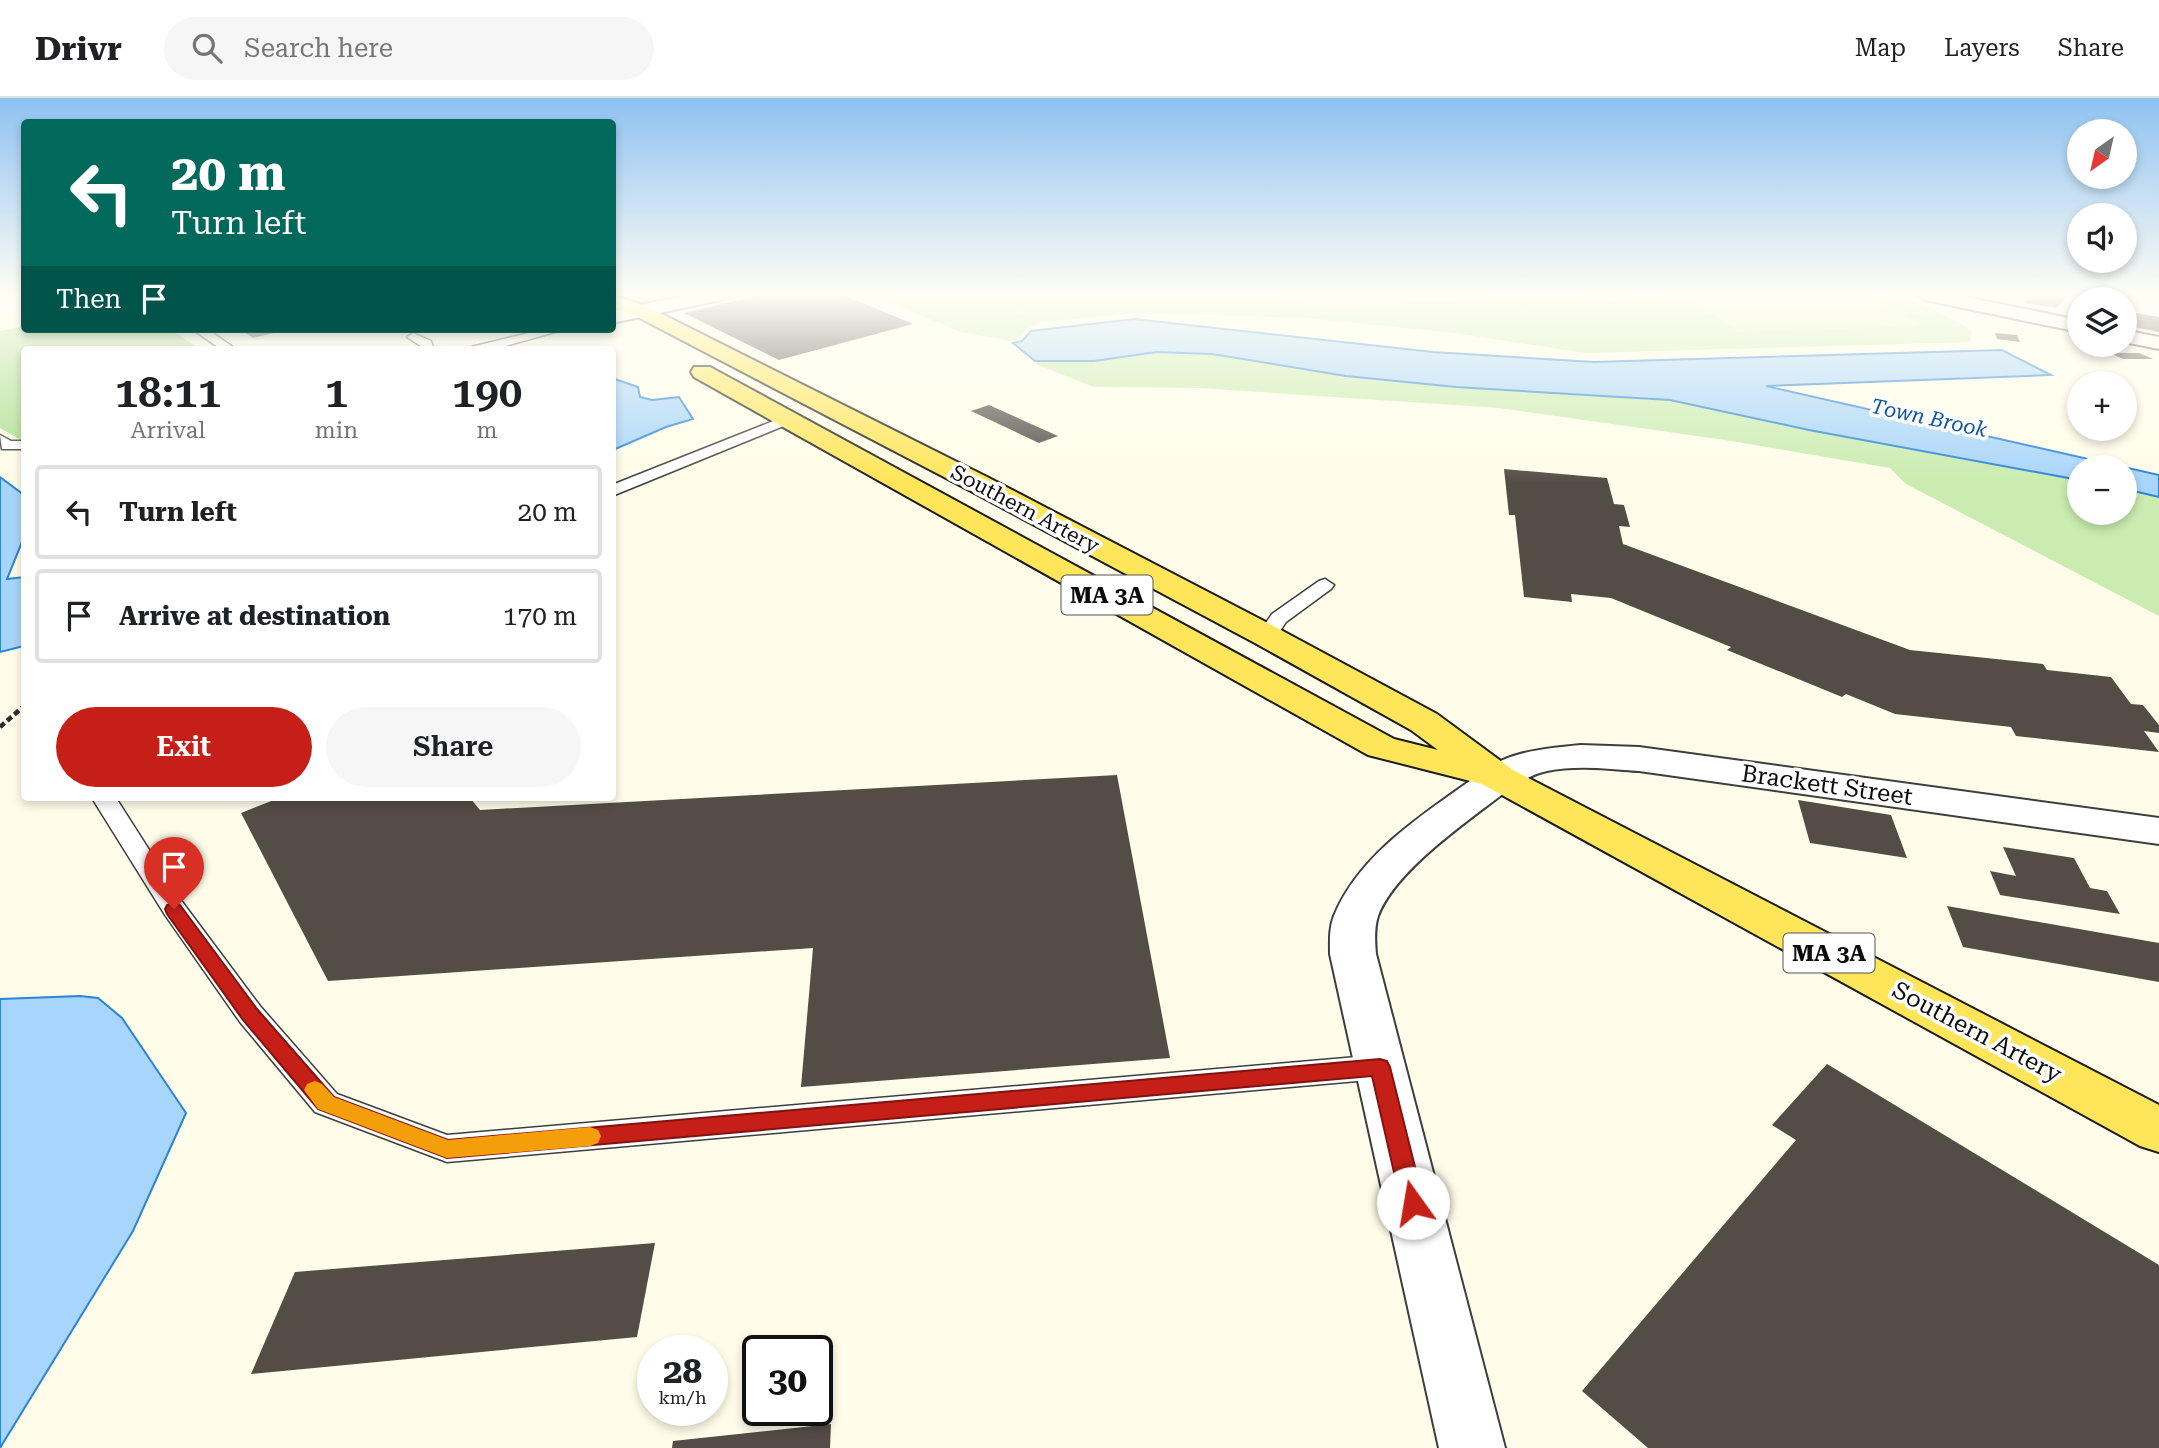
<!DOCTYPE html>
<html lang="en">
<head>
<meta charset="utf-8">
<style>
  :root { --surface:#fff; --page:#f6f6f6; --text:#202124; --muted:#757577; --line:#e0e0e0; --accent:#c51f18 }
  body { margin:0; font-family:"Roboto Serif",serif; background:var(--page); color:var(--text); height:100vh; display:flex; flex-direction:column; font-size:26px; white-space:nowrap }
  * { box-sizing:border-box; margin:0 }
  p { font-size:23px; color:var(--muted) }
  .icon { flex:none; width:38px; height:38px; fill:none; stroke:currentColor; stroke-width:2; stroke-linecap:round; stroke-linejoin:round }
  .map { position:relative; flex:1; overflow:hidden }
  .panel { position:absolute; left:21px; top:248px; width:595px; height:455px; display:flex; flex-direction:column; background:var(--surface); border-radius:7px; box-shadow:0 4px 10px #0003 }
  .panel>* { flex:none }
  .banner { position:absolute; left:21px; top:21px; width:595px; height:214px; border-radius:7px; box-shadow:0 4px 10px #0003; background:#00695c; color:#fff; overflow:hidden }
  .needle { width:46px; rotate:214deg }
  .tools { position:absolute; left:2067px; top:21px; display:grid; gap:14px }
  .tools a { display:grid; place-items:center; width:70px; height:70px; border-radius:50%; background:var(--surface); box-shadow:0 4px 10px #0003; font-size:35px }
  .speed { position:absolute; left:637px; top:1237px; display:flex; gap:14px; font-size:35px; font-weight:700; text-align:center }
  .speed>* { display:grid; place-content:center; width:91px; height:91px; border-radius:50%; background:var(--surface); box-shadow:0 4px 10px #0003; line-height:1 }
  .speed small { font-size:18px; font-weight:400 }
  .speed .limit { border:4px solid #111; border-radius:10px; background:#fff; color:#111 }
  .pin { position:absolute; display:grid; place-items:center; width:60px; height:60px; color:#fff; margin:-72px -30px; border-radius:50% 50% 50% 0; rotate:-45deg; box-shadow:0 0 7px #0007 }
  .pin .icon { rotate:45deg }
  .me { position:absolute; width:77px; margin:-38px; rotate:347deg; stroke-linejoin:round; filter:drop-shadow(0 0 5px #0008) }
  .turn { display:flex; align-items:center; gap:24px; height:147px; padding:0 35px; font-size:32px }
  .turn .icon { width:91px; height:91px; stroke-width:2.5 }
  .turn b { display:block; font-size:49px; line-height:60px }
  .then { display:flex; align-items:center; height:66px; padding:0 35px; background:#0003; gap:14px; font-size:26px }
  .eta { display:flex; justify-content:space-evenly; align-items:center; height:119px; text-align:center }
  .eta b { font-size:42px; font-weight:600; line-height:49px }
  .action { display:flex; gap:14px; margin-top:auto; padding:14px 35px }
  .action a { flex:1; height:80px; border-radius:42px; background:var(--accent); color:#fff; font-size:28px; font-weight:600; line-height:80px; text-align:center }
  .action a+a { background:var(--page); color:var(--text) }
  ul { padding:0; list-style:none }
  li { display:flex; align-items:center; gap:21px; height:94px; margin:0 14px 10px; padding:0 21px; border:4px solid var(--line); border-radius:7px }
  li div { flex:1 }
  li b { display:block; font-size:26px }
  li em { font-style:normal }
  header { display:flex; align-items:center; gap:42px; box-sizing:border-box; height:98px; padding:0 35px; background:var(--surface); border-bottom:2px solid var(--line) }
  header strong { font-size:33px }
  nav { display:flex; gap:38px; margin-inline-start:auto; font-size:24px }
  .search { width:490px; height:63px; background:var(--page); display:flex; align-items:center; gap:18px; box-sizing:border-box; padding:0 24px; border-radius:38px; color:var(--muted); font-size:26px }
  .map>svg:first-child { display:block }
</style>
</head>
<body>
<header>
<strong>Drivr</strong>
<div class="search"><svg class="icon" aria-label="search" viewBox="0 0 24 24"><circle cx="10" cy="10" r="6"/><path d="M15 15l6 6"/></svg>Search here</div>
<nav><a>Map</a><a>Layers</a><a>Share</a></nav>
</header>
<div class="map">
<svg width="2159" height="1350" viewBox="0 0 2159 1350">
  <rect width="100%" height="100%" fill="#fffde9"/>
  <g fill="#caecb0">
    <path d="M 868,196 L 1893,196 L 1934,211 L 1972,232 L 1970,244 L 1586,255 L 1454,235 L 1308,220 L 1138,215 L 1041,224 L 1027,231 L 1017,242 L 1011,243 L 961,234 Z"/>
    <path d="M 1157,254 L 1212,256 L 1346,278 L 1456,289 L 1670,302 L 1809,332 L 2079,382 L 2079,415 L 2124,415 L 2125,391 L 2159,399 L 2159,518 L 1906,386 L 1890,370 L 1725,342 L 1499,310 L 1200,290 L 1094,289 L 1038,267 L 1035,263 L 1094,263 Z"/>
  </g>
  <path fill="#abde8e" d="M 24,228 L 24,231 L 169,231 L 202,252 L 24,252 L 24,344 L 0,330 L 0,233 Z"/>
  <g fill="#def3c2">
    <path d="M 1292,196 L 1482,196 L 1488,201 L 1303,210 Z"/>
    <path d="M 1551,196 L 1678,196 L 1614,203 Z"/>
    <path d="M 1682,196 L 1865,196 L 1925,228 L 1739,234 Z"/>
  </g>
  <g fill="#a8d5fb" stroke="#2a84d8" stroke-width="2">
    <path d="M 1134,221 L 1433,254 L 1594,264 L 2002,252 L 2051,277 L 1766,288 L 2159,377 L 2159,399 L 2125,391 L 2124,369 L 2079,369 L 2079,382 L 1809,332 L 1670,302 L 1456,289 L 1346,278 L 1212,256 L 1157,254 L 1094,263 L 1035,263 L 1013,245 L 1022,243 L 1031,233 Z"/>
    <path d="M 612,280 L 638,289 L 640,299 L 652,302 L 679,299 L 693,321 L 666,329 L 613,352 Z"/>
    <path d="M 0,379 L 24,397 L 24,439 L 7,481 L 24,479 L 24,548 L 0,554 Z"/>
    <path d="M 80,898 L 98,900 L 122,920 L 186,1015 L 133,1133 L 0,1350 L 0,901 Z"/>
  </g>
  <g fill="#544d46">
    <path d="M 765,196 L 841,196 L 913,226 L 779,262 L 684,215 Z"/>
    <path d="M 2033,196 L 2070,196 L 2056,210 L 2024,205 Z"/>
    <path d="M 2124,213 L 2159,219 L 2159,234 L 2124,227 Z"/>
    <path d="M 240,231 L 286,231 L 286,232 L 253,240 Z"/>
    <path d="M 1995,235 L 2017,237 L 2020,244 L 1997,241 Z"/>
    <path d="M 2109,255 L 2139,255 L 2153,261 L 2123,261 Z"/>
    <path d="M 989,307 L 1058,338 L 1039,345 L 971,313 Z"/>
    <path d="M 1504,371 L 1607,380 L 1614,406 L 1624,407 L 1630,429 L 1619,428 L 1623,446 L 1910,552 L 2043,566 L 2047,572 L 2111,579 L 2131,606 L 2143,607 L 2159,627 L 2159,635 L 2144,633 L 2159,654 L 2016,638 L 2011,629 L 1895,616 L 1846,596 L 1842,599 L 1727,552 L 1731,549 L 1611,500 L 1571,496 L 1572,504 L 1524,499 L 1515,417 L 1509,417 Z"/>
    <path d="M 1117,677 L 1170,960 L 801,989 L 813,850 L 328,883 L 241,715 L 279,700 L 470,700 L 480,712 Z"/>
    <path d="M 1798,702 L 1891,717 L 1907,760 L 1810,745 Z"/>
    <path d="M 2003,749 L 2074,760 L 2090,790 L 2107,793 L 2120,816 L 2000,797 L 1990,773 L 2016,778 Z"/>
    <path d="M 1947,808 L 2159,845 L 2159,884 L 1963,849 Z"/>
    <path d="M 1827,966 L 2159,1167 L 2159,1350 L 1648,1350 L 1582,1293 L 1796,1042 L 1772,1027 Z"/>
    <path d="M 655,1145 L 637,1239 L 251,1276 L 295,1174 Z"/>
    <path d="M 831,1326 L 830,1350 L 672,1350 L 673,1343 Z"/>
  </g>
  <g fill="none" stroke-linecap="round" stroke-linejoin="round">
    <g stroke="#3e3e3e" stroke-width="3">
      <g id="service">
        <path d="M 192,231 L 207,231 L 237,252 L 222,252 Z"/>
        <path d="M 545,231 L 566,231 L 491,252 L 470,252 L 471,249 Z"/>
        <path d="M 413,235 L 431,243 L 434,252 L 419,252 L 421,248 L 407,239 Z"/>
        <path d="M 786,318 L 791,319 L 793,322 L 791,325 L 612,398 L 612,387 Z"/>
        <path d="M 0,337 L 11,343 L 24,343 L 24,351 L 2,351 Z"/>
        <path d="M 1325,481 L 1334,487 L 1331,491 L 1286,524 L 1274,542 L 1260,542 L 1257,538 L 1272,516 L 1319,483 Z"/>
        <path d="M 92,700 L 116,700 L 183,805 L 260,908 L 337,996 L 447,1037 L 1380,957 L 1390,961 L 1395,969 L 1390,977 L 1380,981 L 447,1064 L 315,1014 L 240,924 L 165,817 Z"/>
      </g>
    </g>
    <g stroke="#3e3e3e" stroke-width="4">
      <g id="minor">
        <path d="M 694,196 L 731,196 L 721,202 L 612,225 L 612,213 Z"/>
        <path d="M 1915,196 L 1952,196 L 2079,222 L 2079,234 L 1925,202 Z"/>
        <path d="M 2124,232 L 2159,239 L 2159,251 L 2124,244 Z"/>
        <path d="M 1499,668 L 1513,672 L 1518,680 L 1513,688 C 1473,720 1396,770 1378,818 C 1374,830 1375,844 1376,856 L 1505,1350 L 1439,1350 L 1330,856 C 1330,844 1329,830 1334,818 C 1361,752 1431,712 1485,672 Z"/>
      </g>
    </g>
    <g stroke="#3e3e3e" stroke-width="4">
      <path id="tertiary" d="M 1581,647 L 1639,649 L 2159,720 L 2159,746 L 1639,673 C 1608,671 1577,667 1547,673 C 1522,678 1513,696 1485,688 L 1480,680 C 1498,653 1551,650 1581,647 Z"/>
    </g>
    <g stroke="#1c1c1c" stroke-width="4">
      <path id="primary" d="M 612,197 L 646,208 L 989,380 L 1279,531 L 1437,616 L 1513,672 L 2159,1007 L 2159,1054 L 2140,1048 L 1482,686 L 1368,657 L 694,279 L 691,274 L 694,269 L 710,269 L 1394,641 L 1438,652 L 1411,632 L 1255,545 L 969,392 L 632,216 L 612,210 Z"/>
    </g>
    <path stroke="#2d2d2d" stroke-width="4.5" stroke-dasharray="6 3.5" stroke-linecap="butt" d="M 0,629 L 24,608"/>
    <use href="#service" fill="#fff" fill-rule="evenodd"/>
    <use href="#minor" fill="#fff" fill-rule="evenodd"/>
    <use href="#tertiary" fill="#fff" fill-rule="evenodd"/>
    <use href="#primary" fill="#ffe559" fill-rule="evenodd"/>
  </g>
  <linearGradient id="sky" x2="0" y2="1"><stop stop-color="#8ec1f0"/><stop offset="0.51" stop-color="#fffef5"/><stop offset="1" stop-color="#fffef5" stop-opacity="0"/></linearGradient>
  <rect width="2159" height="385" fill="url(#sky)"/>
  <path fill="#c51f18" stroke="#801410" stroke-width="2" d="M 174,805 L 180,807 L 257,911 L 334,999 L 448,1042 L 1380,961 L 1387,963 L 1390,969 L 1424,1105 L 1421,1112 L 1413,1115 L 1405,1112 L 1401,1105 L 1372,978 L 447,1060 L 318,1011 L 243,922 L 167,816 L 165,811 L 167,807 Z"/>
  <path fill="#f59e0b" d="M 315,983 L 322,986 L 334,999 L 448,1042 L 590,1029 L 598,1032 L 601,1038 L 598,1045 L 590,1048 L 447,1060 L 318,1011 L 304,992 L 307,986 Z"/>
  <g text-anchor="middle" stroke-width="7" stroke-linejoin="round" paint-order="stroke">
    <g font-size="21" font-style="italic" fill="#0b55a6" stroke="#fff">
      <text transform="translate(1929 320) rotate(12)" y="7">Town Brook</text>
    </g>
    <g font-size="21" fill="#0b0b0b" stroke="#fff">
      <text transform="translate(1025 411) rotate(28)" y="7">Southern Artery</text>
    </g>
    <g fill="#fff" stroke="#545454" stroke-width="2">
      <rect x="1061.5" y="477.5" width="91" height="39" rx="5"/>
      <rect x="1783.5" y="835.5" width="91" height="39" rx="5"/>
    </g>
    <g font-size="23" font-weight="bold" fill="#0b0b0b">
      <text x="1107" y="505">MA 3A</text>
      <text x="1829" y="863">MA 3A</text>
    </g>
    <g font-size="24" fill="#0b0b0b" stroke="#fff">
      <text transform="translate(1827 687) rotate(8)" y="8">Brackett Street</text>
      <text transform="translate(1977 934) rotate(28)" y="8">Southern Artery</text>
    </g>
  </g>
</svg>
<div class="tools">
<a><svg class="needle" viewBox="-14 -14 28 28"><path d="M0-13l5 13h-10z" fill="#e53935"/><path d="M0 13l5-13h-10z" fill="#757577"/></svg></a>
<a><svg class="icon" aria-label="sound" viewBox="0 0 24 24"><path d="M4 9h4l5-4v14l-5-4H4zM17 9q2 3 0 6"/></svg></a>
<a><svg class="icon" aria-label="layers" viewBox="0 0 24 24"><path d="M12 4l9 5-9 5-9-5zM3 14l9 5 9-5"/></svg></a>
<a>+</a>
<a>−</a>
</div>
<div class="speed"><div>28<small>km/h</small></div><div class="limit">30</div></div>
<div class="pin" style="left:174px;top:811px;background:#d93025"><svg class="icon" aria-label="arrive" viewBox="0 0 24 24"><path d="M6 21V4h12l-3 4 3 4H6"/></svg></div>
<svg class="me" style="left:1413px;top:1105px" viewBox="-20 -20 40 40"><circle r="19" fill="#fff"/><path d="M0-13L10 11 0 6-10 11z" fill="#c51f18"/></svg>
<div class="banner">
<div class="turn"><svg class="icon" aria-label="left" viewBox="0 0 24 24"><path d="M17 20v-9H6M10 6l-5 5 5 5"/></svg><div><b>20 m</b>Turn left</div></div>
<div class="then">Then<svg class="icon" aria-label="arrive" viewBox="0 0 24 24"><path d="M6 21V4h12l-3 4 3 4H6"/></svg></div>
</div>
<section class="panel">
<div class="eta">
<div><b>18:11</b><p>Arrival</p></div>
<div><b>1</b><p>min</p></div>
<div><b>190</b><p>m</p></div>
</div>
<ul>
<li><svg class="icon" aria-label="left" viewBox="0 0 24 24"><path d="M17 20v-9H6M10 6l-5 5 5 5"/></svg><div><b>Turn left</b></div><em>20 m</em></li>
<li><svg class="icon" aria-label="arrive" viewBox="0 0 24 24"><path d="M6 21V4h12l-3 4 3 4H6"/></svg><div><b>Arrive at destination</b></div><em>170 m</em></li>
</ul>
<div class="action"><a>Exit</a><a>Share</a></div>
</section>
</div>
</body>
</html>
